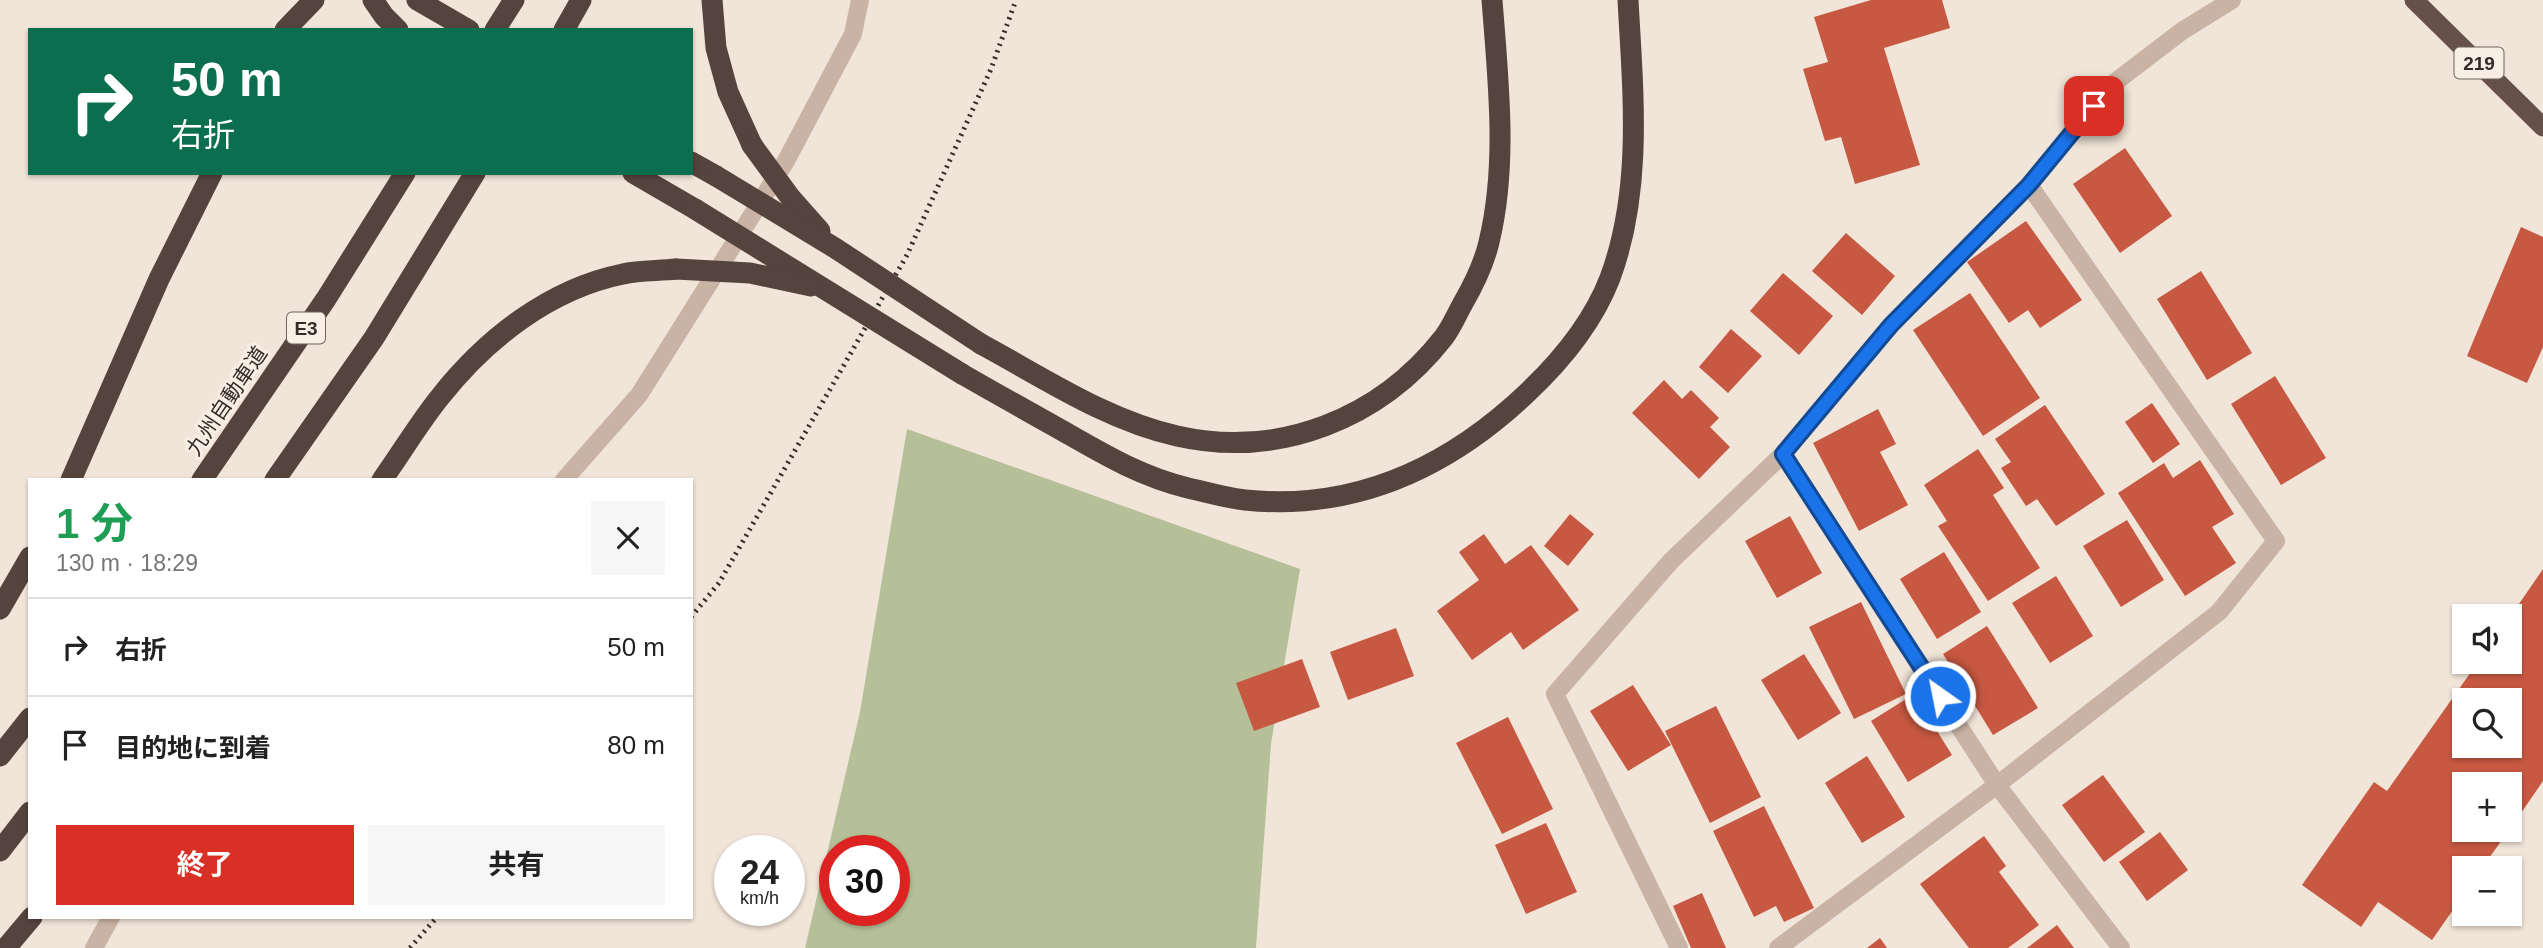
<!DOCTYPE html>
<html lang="ja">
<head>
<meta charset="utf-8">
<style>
  :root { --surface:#fff; --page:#f6f6f6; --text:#222; --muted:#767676; --line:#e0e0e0; --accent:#d93025 }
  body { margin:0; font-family:Arial,"Noto Sans JP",sans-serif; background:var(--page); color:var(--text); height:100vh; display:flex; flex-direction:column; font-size:26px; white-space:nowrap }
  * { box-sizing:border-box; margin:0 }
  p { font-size:23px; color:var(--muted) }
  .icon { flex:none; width:38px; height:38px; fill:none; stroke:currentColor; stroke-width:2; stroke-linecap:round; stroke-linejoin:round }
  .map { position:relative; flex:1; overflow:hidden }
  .drawer { position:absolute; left:28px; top:478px; width:665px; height:441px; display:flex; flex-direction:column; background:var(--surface); border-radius:0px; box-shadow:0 2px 5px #0004 }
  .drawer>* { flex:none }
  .top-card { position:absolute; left:28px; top:28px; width:665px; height:147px; border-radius:0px; box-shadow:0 2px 5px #0004; background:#0b6e4f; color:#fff; overflow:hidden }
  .controls { position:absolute; left:2452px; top:604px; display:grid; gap:14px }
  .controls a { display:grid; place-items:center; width:70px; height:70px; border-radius:0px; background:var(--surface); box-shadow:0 2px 5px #0004; font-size:35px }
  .speed { position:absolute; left:714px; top:835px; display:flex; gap:14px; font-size:35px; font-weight:700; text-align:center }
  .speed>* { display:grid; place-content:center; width:91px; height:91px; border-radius:50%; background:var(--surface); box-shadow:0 2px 5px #0004; line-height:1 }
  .speed small { font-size:18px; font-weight:400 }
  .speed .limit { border:10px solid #d22; background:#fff; color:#111 }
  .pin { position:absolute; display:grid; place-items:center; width:60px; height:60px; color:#fff; margin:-30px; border-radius:14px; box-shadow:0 4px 10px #0006 }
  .me { position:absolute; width:77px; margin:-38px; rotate:327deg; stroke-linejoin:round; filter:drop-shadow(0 0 5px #0008) }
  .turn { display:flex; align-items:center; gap:24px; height:147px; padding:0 28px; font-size:32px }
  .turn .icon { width:91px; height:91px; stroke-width:2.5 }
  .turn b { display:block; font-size:49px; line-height:60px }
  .round { display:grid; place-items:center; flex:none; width:74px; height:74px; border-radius:0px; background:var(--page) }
  .headline { display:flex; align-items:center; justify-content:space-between; height:119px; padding:0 28px }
  h1 { font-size:42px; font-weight:700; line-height:52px; color:#1e9e55 }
  .action { display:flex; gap:14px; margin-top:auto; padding:14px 28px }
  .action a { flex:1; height:80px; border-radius:0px; background:var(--accent); color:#fff; font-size:28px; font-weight:700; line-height:80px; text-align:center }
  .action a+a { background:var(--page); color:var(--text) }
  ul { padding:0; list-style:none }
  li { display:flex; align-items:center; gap:21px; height:98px; padding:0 28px; border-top:2px solid var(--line) }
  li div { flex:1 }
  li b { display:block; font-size:26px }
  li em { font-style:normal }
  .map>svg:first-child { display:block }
</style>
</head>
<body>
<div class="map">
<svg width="2543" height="948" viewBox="0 0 2543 948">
  <rect width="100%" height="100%" fill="#f1e4d8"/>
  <path fill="#b5c098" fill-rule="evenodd" d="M 907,429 L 1300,569 L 1271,744 L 1256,948 L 805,948 L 860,712 ZM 835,850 L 894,850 L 894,910 L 835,910 Z"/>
  <g fill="#c75841" fill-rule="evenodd">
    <path d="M 1871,0 L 1942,0 L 1950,28 L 1884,48 L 1920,165 L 1855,184 L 1841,137 L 1825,141 L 1803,69 L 1828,62 L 1814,17 Z"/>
    <path d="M 2125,148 L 2172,216 L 2120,253 L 2073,184 Z"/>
    <path d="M 2026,221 L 2082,300 L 2040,328 L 2028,310 L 2009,323 L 1967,262 Z"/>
    <path d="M 2521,227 L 2543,237 L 2543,347 L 2527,383 L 2467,356 Z"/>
    <path d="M 1846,233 L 1895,276 L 1862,315 L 1812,271 Z"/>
    <path d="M 2201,271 L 2252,353 L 2207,380 L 2157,299 Z"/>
    <path d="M 1783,273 L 1833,316 L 1799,355 L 1750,311 Z"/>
    <path d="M 1970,293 L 2040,398 L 1983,436 L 1913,330 Z"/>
    <path d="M 1731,329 L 1762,356 L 1728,393 L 1699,367 Z"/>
    <path d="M 2275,376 L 2326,458 L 2281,485 L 2231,404 Z"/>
    <path d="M 1664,380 L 1682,399 L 1691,390 L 1719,418 L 1710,427 L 1730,447 L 1699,479 L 1632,413 Z"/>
    <path d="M 2152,403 L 2180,444 L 2153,463 L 2125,422 Z"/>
    <path d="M 2045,405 L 2105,494 L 2056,526 L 2037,499 L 2026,506 L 2001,468 L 2011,462 L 1995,439 Z"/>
    <path d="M 1878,409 L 1896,444 L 1880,452 L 1908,505 L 1859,531 L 1813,443 Z"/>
    <path d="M 1978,449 L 2004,488 L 1993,495 L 2040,568 L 1988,601 L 1938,526 L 1947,521 L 1924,485 Z"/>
    <path d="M 2200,460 L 2234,514 L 2212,527 L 2236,563 L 2185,596 L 2118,493 L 2164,463 L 2173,478 Z"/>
    <path d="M 1570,514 L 1594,534 L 1568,566 L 1544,546 Z"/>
    <path d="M 1790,516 L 1822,573 L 1777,598 L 1745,541 Z"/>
    <path d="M 2127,520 L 2164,580 L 2121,607 L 2083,546 Z"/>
    <path d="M 1484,534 L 1505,564 L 1531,545 L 1579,610 L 1523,650 L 1511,632 L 1472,660 L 1437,611 L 1479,580 L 1459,552 Z"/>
    <path d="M 1944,552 L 1981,612 L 1937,639 L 1900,579 Z"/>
    <path d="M 2543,569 L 2543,781 L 2510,829 L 2510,784 L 2464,784 L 2464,830 L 2509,830 L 2482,868 L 2464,868 L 2464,894 L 2432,940 L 2378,902 L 2361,927 L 2302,885 L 2374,782 L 2387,791 L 2478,662 L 2510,662 L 2510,617 ZM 2464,700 L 2510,700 L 2510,746 L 2464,746 Z"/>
    <path d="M 2056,576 L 2093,636 L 2050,663 L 2012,603 Z"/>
    <path d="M 1861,602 L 1906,694 L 1854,719 L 1809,627 Z"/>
    <path d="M 1987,626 L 2038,708 L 1993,735 L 1943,654 Z"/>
    <path d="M 1396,628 L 1414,676 L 1348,700 L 1330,652 Z"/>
    <path d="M 1804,654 L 1841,713 L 1798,740 L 1761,680 Z"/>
    <path d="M 1302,659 L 1320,707 L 1254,731 L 1236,683 Z"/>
    <path d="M 1633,685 L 1671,745 L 1628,771 L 1590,711 Z"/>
    <path d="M 1914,694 L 1952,755 L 1908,782 L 1871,721 Z"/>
    <path d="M 1716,706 L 1761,797 L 1710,823 L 1665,731 Z"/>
    <path d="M 1508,717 L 1553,809 L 1502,834 L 1456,743 Z"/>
    <path d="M 1867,756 L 1905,817 L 1862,843 L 1825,783 Z"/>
    <path d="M 2103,775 L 2145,832 L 2104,862 L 2062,805 Z"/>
    <path d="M 1764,806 L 1814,908 L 1784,922 L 1776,906 L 1754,917 L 1713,831 Z"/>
    <path d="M 1546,823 L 1577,892 L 1526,914 L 1495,845 Z"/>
    <path d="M 2160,832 L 2188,870 L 2147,901 L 2119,862 Z"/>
    <path d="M 1984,836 L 2006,866 L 1999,872 L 2039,925 L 2008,948 L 1969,948 L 1920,884 Z"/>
    <path d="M 1702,893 L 1726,948 L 1691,948 L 1673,906 Z"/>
    <path d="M 2057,925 L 2074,948 L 2027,948 Z"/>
    <path d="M 1880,938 L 1887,948 L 1867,948 Z"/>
  </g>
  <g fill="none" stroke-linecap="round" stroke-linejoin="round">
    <g stroke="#c9b3a4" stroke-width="18">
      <path d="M 1783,454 L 1997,785 L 2121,948"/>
      <path d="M 564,480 L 639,395 L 786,161 L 853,34 L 860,0"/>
      <path d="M 94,948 L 111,917"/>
      <path d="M 1679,948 L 1555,694 L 1671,561 L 1783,454 L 1891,325 L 2029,185 L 2110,86 L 2182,31 L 2232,0"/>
      <path d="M 1778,948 L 1997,785 L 2219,612 L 2276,541 L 2029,185"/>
    </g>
    <path stroke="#66514a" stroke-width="19" d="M 2414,0 L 2543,127"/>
    <g stroke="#55433d" stroke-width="21">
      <path d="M 373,0 L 384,16 L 398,30"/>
      <path d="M 417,0 L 469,30"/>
      <path d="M 712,0 L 716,48 L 728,92 L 752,145"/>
      <path d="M 285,30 L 314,0"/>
      <path d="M 495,30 L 514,0"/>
      <path d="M 564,30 L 581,0"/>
      <path d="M 691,162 L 716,176"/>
      <path d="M 633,173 L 695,209"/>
      <path d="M 981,344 C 1044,378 1106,420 1177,436 C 1279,459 1380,419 1444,337 C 1451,328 1456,316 1462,305 C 1473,286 1484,264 1489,242 C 1508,164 1498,79 1492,0"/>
      <path d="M 962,374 C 995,393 1029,412 1063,431 C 1105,455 1140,476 1188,488 C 1206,492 1226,498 1245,500 C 1355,511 1449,467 1527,393 C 1561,361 1593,322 1610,278 C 1643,189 1633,93 1628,0"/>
      <path d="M 71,480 L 159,279 L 212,173"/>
      <path d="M 202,480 L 326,299 L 405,173"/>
      <path d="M 275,480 L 374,338 L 475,173"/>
      <path d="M 382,480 C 402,452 419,423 440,397 C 486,339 549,289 623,274 C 639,270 658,271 676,269"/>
      <path d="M 0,609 L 30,557"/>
      <path d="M 0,756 L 30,718"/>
      <path d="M 0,851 L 30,812"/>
      <path d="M 6,948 L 32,917"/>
    </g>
    <g stroke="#342a26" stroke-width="5" stroke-dasharray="2 5" stroke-linecap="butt">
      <path d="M 691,617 L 719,583 L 907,255 L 991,69 L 1016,0"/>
      <path d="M 410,948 L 437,917"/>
    </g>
    <g stroke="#55433d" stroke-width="21">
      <path d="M 752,145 L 790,197 L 820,231"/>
      <path d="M 716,176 L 835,248 L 981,344"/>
      <path d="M 695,209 L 962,374"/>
      <path d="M 676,269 L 750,273 L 811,286"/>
    </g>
  </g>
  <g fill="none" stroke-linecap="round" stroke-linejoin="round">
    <g stroke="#114b97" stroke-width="18">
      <path id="route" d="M 1940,696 L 1783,454 L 1891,325 L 2029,185 L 2094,106"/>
    </g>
    <use href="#route" stroke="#1a73e8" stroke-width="12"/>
  </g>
  <g text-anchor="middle" stroke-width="6" stroke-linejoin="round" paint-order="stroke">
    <g fill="#f9eee4" stroke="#6f655f" stroke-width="2">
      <rect x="2454.5" y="47.5" width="49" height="31" rx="5"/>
      <rect x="287" y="312.5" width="38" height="31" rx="5"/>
    </g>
    <g font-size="19" font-weight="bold" fill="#342a26">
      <text x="2479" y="70">219</text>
      <text x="306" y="335">E3</text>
    </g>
    <g font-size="21" fill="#342a26" stroke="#f9eee4">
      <text transform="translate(227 401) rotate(-56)" y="7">九州自動車道</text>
    </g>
  </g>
</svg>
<div class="controls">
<a><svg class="icon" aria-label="sound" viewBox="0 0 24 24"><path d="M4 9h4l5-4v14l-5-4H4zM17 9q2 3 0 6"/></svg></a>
<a><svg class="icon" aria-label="search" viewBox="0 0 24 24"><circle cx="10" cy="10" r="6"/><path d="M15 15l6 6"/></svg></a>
<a>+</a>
<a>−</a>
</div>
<div class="speed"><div>24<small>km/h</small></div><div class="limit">30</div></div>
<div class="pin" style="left:2094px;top:106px;background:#d93025"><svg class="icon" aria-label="arrive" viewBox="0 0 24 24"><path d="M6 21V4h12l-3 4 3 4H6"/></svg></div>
<svg class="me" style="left:1940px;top:696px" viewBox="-20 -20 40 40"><circle r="17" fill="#1a73e8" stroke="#fff" stroke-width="3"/><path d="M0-11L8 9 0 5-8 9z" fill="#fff"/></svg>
<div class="top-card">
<div class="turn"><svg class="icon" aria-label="right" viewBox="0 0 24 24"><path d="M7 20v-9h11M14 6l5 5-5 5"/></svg><div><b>50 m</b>右折</div></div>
</div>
<section class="drawer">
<div class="headline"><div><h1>1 分</h1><p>130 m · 18:29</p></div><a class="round"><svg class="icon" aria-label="close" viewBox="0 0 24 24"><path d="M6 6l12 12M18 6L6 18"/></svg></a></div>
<ul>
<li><svg class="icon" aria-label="right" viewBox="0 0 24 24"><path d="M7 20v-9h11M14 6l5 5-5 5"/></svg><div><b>右折</b></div><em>50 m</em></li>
<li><svg class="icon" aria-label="arrive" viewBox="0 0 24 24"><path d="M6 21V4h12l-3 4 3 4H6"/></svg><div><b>目的地に到着</b></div><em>80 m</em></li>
</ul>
<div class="action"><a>終了</a><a>共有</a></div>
</section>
</div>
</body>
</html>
